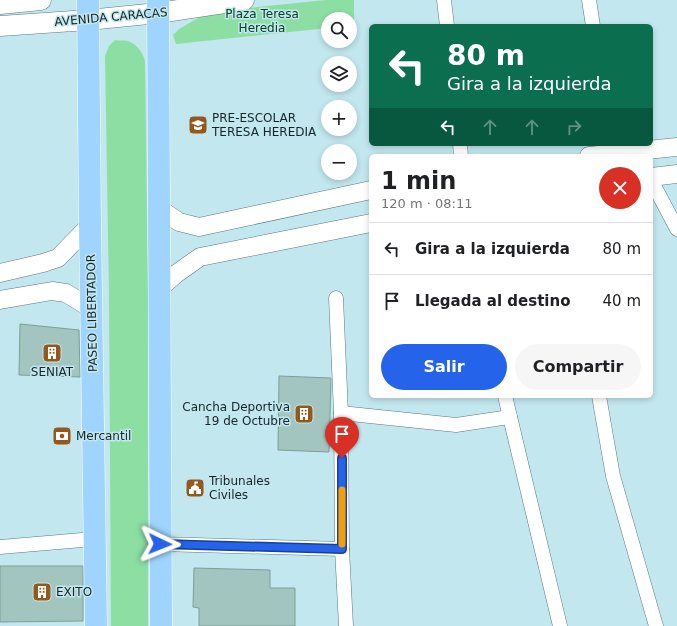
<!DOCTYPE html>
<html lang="es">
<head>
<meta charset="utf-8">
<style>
  :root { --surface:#fff; --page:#f6f6f6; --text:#202124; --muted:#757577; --line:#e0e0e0; --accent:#2563eb }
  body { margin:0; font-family:"DejaVu Sans",sans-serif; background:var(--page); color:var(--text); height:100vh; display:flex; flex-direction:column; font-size:15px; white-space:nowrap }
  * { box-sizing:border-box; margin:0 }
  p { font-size:13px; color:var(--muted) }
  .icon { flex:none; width:22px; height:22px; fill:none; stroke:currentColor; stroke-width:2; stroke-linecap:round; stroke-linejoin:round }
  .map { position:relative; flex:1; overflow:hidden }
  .sheet { position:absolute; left:369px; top:154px; width:284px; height:244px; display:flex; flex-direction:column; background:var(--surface); border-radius:6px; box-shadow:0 2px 6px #0003 }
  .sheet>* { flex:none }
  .guide { position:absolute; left:369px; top:24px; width:284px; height:122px; border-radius:6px; box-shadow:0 2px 6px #0003; background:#0b6e4f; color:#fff; overflow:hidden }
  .buttons { position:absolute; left:321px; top:12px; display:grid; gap:8px }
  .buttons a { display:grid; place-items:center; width:36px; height:36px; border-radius:50%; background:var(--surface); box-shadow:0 2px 6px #0003; font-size:20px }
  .pin { position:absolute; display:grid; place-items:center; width:34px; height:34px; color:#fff; margin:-41px -17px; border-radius:50% 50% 50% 0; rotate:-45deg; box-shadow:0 0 4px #0007 }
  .pin .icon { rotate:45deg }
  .me { position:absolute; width:44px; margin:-22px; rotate:92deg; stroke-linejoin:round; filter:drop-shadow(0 0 3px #0008) }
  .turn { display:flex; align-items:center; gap:14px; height:84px; padding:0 12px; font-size:18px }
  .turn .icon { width:52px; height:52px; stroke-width:2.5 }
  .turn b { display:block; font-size:28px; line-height:34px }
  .lanes { display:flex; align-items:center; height:38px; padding:0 12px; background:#0003; justify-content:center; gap:20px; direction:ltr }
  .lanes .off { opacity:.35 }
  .round { display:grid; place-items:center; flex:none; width:42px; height:42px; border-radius:21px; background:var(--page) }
  .head { display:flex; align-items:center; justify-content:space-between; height:68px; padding:0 12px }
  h1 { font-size:24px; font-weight:600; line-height:30px }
  .action { display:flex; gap:8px; margin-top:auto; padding:8px 12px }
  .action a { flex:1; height:46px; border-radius:24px; background:var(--accent); color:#fff; font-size:16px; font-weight:600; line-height:46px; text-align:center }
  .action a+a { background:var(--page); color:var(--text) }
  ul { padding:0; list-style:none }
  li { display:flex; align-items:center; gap:12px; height:52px; padding:0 12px; border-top:1px solid var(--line) }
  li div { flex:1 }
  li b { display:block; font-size:15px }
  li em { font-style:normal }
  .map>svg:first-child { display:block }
</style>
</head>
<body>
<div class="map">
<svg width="677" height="626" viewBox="0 0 677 626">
  <rect width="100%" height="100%" fill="#c3e7ef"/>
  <g fill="#8cdea3">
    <path d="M 326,0 L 354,0 L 354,25 L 350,25 L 350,19 L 328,19 L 328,28 L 176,44 L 173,35 L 179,29 L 198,18 L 212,13 L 257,7 Z"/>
    <path d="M 115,40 C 119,41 125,40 128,41 C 137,44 143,53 145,61 L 148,289 L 148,626 L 111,626 L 109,296 L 105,56 L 109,46 Z"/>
  </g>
  <g fill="#a2c6bf" stroke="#7c9e98">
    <path d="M 20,324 L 79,330 L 80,377 L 19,375 Z"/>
    <path d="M 279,376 L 331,378 L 329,452 L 278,450 Z"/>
    <path d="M 0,566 L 83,566 L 83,621 L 0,622 Z"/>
    <path d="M 194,568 L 270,570 L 270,588 L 295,588 L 295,626 L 199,626 L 199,608 L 193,607 Z"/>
  </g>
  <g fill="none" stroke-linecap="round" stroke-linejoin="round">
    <g stroke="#597a82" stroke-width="15">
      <g id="minor">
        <path d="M 444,0 L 447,26"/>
        <path d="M 589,0 L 593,26"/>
        <path d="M 460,144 L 461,156"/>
        <path d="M 651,180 L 677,229"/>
        <path d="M 336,298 L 341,413 L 342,549 L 346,626"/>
        <path d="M 505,396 L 560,626"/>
        <path d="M 599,396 L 613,476 L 656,626"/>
        <path d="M 341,413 L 456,425 L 510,417"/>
        <path d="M 160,544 L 342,549"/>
        <path d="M 0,547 L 94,539"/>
      </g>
    </g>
    <g stroke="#597a82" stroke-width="19">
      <g id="tertiary">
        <path d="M 589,156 L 677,147"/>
        <path d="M 651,177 L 677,174"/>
        <path d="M 160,209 L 179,222 L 199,227 L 371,190"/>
        <path d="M 0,273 L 43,263 L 58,258 L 90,225"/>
        <path d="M 159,289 L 176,274 L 200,257 L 371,223"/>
        <path d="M 0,300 L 52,291 L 66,293 L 92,309"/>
      </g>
    </g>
    <g stroke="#597a82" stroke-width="21">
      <g id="secondary">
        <path d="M 0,4 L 41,0"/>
        <path d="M 0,26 L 88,20 L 158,13 L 244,0"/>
      </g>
    </g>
    <g stroke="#fff" stroke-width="23">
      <g id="primary">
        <path d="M 88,0 L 90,225 L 96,626"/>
        <path d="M 158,0 L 161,626"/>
      </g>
    </g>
    <use href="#minor" stroke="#fff" stroke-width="14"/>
    <use href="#tertiary" stroke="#fff" stroke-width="18"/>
    <use href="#secondary" stroke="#fff" stroke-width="20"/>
    <use href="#primary" stroke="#9ed4fe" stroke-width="22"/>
  </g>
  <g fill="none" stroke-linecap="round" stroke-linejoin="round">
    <g stroke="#184099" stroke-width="10">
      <path id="route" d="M 160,544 L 342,549 L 342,458"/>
    </g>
    <use href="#route" stroke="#2563eb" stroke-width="7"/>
    <path stroke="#f59e0b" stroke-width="7" d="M 342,490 L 342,544"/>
  </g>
  <defs>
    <g id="school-square" transform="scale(1)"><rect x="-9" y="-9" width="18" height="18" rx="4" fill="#94571c" stroke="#c3e7ef"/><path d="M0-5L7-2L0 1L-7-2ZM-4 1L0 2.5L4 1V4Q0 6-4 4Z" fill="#fff"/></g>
    <g id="building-square" transform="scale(1)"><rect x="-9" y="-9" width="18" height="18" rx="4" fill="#94571c" stroke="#c3e7ef"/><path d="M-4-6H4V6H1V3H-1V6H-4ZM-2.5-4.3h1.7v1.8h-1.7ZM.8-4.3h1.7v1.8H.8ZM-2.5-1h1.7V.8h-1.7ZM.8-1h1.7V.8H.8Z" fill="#fff"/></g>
    <g id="bank-square" transform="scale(1)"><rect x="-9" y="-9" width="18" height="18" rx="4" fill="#94571c" stroke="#c3e7ef"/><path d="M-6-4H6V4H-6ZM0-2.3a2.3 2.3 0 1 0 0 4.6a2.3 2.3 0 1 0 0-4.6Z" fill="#fff"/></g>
    <g id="civic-square" transform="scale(1)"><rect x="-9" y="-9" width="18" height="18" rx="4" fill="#94571c" stroke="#c3e7ef"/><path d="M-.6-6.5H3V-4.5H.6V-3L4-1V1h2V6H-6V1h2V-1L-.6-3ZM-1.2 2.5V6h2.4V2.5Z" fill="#fff"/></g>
  </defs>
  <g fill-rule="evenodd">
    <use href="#school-square" x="198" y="125"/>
    <use href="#building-square" x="52" y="353"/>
    <use href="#building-square" x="304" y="414"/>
    <use href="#bank-square" x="62" y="436"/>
    <use href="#civic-square" x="195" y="488"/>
    <use href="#building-square" x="42" y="592"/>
  </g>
  <g text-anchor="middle" stroke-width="3" stroke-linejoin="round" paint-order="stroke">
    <g font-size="12" fill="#00411d" stroke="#c3e7ef">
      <text x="262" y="18">Plaza Teresa<tspan x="262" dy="14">Heredia</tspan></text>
    </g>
    <g font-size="12" fill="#162427" stroke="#c3e7ef">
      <text transform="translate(111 17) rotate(-5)" y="4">AVENIDA CARACAS</text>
      <text transform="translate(92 313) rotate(-91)" y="4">PASEO LIBERTADOR</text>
    </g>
    <g font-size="12" fill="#162427" stroke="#c3e7ef" text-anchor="start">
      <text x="212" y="122">PRE-ESCOLAR<tspan x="212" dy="14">TERESA HEREDIA</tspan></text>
      <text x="52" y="376" text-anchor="middle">SENIAT</text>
      <text x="290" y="411" text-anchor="end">Cancha Deportiva<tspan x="290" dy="14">19 de Octubre</tspan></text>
      <text x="76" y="440">Mercantil</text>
      <text x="209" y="485">Tribunales<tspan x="209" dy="14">Civiles</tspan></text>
      <text x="56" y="596">EXITO</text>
    </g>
  </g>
</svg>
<div class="buttons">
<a><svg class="icon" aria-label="search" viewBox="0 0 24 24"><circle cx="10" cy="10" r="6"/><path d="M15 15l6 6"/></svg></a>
<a><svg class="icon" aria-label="layers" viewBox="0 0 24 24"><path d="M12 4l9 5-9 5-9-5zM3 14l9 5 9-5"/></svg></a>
<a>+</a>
<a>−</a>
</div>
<div class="pin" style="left:342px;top:458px;background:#d93025"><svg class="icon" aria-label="arrive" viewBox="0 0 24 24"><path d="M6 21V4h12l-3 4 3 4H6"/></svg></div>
<svg class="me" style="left:160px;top:544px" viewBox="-20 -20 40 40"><path d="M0-17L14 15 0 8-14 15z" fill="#2563eb" stroke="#fff" stroke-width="4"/></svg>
<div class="guide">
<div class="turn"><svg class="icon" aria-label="left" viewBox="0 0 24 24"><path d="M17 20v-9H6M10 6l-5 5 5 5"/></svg><div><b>80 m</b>Gira a la izquierda</div></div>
<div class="lanes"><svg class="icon" aria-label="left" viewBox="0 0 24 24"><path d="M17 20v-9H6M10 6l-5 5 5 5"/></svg><svg class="icon off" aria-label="ahead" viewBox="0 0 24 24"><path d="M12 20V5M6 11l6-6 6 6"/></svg><svg class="icon off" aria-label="ahead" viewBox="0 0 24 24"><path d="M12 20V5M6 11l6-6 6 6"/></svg><svg class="icon off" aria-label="right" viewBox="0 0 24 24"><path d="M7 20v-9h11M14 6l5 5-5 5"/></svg></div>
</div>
<section class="sheet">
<div class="head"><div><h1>1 min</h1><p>120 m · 08:11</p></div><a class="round" style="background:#d93025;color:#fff"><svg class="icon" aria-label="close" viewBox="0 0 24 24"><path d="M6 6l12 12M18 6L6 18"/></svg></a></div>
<ul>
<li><svg class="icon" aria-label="left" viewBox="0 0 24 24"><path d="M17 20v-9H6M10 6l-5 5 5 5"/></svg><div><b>Gira a la izquierda</b></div><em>80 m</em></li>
<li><svg class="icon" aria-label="arrive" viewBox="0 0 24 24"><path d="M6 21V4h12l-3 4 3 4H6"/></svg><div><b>Llegada al destino</b></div><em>40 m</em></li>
</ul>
<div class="action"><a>Salir</a><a>Compartir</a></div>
</section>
</div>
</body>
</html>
